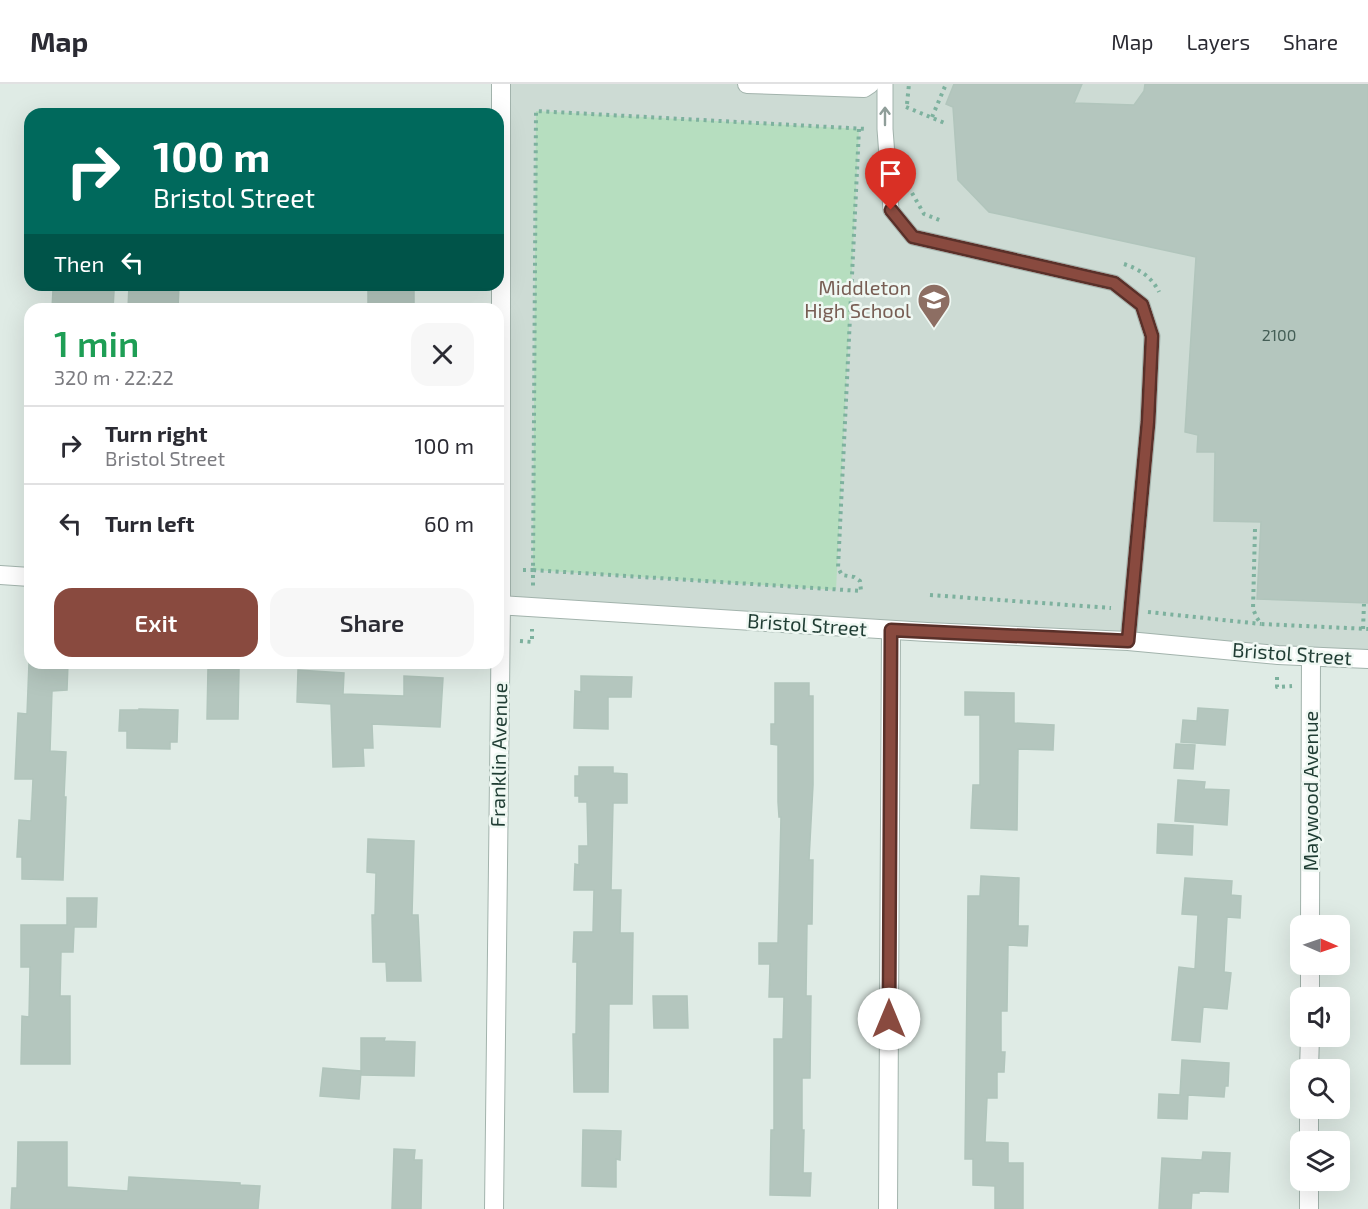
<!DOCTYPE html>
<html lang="en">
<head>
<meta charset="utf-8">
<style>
  :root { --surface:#fff; --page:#f7f7f7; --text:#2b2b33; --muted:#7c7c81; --line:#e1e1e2; --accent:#894a3f }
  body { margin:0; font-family:"Exo 2",sans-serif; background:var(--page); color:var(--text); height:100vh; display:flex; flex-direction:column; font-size:22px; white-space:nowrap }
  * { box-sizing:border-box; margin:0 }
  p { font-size:20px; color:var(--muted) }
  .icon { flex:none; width:33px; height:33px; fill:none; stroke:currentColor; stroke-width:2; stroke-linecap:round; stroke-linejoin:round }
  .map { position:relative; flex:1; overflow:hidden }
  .details { position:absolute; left:24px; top:219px; width:480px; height:366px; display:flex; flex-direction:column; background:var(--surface); border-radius:18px; box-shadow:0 6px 24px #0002 }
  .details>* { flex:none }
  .banner { position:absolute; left:24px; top:24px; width:480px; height:183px; border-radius:18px; box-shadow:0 6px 24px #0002; background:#00695c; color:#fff; overflow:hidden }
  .needle { width:39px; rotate:92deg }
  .fabs { position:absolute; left:1290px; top:831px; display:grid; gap:12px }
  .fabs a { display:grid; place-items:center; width:60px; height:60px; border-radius:12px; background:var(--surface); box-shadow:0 6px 24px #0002; font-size:30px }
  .pin { position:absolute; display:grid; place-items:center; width:51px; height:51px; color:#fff; margin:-62px -26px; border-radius:50% 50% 50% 0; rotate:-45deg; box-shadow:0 0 6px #0007 }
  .pin .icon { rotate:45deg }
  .me { position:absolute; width:66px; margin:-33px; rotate:0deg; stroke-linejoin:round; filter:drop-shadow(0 0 4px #0008) }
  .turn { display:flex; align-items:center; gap:21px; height:126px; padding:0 30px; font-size:27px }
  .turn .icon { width:78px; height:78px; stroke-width:2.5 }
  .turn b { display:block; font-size:42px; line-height:51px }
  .then { display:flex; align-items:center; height:57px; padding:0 30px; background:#0003; gap:12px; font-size:22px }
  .round { display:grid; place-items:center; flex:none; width:63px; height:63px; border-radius:18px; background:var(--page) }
  .overview { display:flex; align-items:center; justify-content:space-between; height:102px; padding:0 30px }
  h1 { font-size:36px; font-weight:600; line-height:45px; color:#1e9e55 }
  .action { display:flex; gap:12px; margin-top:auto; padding:12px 30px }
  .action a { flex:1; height:69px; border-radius:18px; background:var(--accent); color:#fff; font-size:24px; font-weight:600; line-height:69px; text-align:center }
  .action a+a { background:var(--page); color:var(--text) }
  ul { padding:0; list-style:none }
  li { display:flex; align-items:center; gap:18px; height:78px; padding:0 30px; border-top:2px solid var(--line) }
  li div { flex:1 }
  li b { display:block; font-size:22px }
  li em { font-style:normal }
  header { display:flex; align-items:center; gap:36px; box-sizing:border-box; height:84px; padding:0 30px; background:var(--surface); border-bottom:2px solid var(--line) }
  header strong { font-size:28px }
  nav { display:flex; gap:33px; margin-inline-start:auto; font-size:21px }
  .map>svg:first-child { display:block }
</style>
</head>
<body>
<header>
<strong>Map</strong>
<nav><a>Map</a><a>Layers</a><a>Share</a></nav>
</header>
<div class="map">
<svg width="1368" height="1125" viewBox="0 0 1368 1125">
  <rect width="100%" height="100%" fill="#dfebe5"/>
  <path fill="#cddbd4" d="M 501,0 L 1368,0 L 1368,575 L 501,521 Z"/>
  <path fill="#b6debf" d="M 536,27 L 859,45 L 836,506 L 533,486 Z"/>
  <g fill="#b4c6be" stroke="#b1c5bc" stroke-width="1.5">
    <path d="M 954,0 L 1082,0 L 1074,19 L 1134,21 L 1144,7 L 1145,0 L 1368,0 L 1368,519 L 1257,515 L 1261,438 L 1214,437 L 1215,368 L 1197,368 L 1198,351 L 1185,348 L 1196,173 L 989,128 L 958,96 L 953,23 L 946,20 Z"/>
    <path d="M 129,201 L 179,201 L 178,225 L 128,225 Z"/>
    <rect x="368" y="201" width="46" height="24"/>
    <path d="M 53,206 L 114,207 L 113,225 L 52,225 Z"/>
    <path d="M 29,579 L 68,579 L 67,606 L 52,607 L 50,667 L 66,668 L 64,713 L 66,713 L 63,796 L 22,795 L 22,773 L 17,773 L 19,736 L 31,737 L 33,695 L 15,695 L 18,629 L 27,630 Z"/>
    <path d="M 208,584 L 239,585 L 238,635 L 207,635 Z"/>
    <path d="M 298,586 L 344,589 L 343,610 L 404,612 L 404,592 L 443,594 L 440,643 L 372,640 L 373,664 L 363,664 L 364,682 L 333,683 L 331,620 L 297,618 Z"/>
    <path d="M 581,592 L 632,593 L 631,613 L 608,613 L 608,645 L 574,644 L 575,607 L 581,608 Z"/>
    <path d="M 775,599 L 809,599 L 809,612 L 813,612 L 813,701 L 809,776 L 813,776 L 812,840 L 807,840 L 806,912 L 811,912 L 810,994 L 802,994 L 802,1046 L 804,1046 L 803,1089 L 811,1089 L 810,1112 L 770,1111 L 771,1046 L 774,1046 L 774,955 L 783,955 L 784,913 L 769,913 L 770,880 L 759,880 L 759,859 L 778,859 L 781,733 L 779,733 L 778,718 L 778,661 L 771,660 L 771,640 L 775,640 Z"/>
    <path d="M 965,608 L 1014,609 L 1014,639 L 1054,641 L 1053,666 L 1018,665 L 1017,746 L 971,744 L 973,701 L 980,701 L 980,631 L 965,631 Z"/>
    <path d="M 1198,624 L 1228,626 L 1225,661 L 1181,658 L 1183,636 L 1197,637 Z"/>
    <path d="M 139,625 L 178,626 L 177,658 L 170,658 L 170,665 L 127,664 L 127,647 L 119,647 L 120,626 L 139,626 Z"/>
    <path d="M 1176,660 L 1195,661 L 1193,685 L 1174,684 Z"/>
    <path d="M 579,683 L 613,683 L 613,689 L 627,690 L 627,719 L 613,719 L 611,806 L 621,806 L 620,849 L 633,849 L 632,920 L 609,920 L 608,1008 L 574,1008 L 573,950 L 576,950 L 577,878 L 573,878 L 574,848 L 593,848 L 594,806 L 574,806 L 575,780 L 579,781 L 579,762 L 588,762 L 587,718 L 579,718 L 579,712 L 575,712 L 575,692 L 579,692 Z"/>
    <path d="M 1178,696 L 1205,698 L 1204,705 L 1229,706 L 1227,741 L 1175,737 Z"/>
    <path d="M 1158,740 L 1193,742 L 1192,771 L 1157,769 Z"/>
    <path d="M 368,755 L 414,757 L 412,831 L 418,831 L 421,897 L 387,897 L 386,878 L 373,878 L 372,831 L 375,831 L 376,789 L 367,788 Z"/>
    <path d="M 981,792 L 1019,794 L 1018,842 L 1028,842 L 1027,862 L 1008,861 L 1007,927 L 1001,927 L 1001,968 L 1005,968 L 1004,988 L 997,988 L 997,1014 L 987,1014 L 985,1058 L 1008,1059 L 1008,1079 L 1023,1079 L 1023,1125 L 995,1125 L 995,1102 L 973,1101 L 973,1075 L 965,1075 L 968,812 L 980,812 Z"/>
    <path d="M 1185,794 L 1232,797 L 1231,811 L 1241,812 L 1240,834 L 1227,833 L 1224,888 L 1231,889 L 1227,925 L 1203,923 L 1200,958 L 1172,956 L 1179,883 L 1195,885 L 1198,831 L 1182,830 Z"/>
    <path d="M 67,814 L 97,814 L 96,843 L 74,843 L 73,868 L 61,868 L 60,912 L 70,912 L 70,980 L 21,980 L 22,932 L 29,933 L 30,883 L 21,883 L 21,841 L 67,841 Z"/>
    <path d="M 653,912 L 687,912 L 688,944 L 654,944 Z"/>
    <path d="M 361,954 L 385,954 L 384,957 L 415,958 L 414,992 L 361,991 Z"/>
    <path d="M 1182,976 L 1229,979 L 1228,1002 L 1225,1002 L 1224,1013 L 1188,1011 L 1187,1035 L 1158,1034 L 1159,1010 L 1180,1011 Z"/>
    <path d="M 323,984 L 361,987 L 359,1015 L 320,1012 Z"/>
    <path d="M 583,1046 L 621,1047 L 620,1076 L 616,1075 L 616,1103 L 582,1102 Z"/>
    <path d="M 18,1058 L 67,1058 L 67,1103 L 128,1107 L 129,1093 L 240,1099 L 240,1101 L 260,1102 L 258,1125 L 11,1125 L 12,1104 L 17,1104 Z"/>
    <path d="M 394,1065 L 415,1066 L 414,1076 L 422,1076 L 421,1125 L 392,1125 Z"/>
    <path d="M 1203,1068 L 1230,1069 L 1228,1108 L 1199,1107 L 1199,1109 L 1192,1109 L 1191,1125 L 1159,1125 L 1162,1074 L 1202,1076 Z"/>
  </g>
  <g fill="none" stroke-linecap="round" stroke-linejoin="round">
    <g stroke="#a2b3ac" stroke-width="17">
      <path id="service" d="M 885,0 L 885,45 L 891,126 L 913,153 L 1114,199 L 1142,221 L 1152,252 L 1148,338 L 1128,557"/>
    </g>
    <g stroke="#a2b3ac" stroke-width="20">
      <g id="minor">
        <path d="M 747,0 L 864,4 L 870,0"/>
        <path d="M 0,491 L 30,493"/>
        <path d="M 498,521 L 927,548 L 1128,557 L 1278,571 L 1368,575"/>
        <path d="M 1310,842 L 1311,573"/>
        <path d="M 1310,914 L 1310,880"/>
        <path d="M 1309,986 L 1310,952"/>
        <path d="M 1309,1058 L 1309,1024"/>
        <path d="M 494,1125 L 501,521 L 501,0"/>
        <path d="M 888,1125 L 891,546"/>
        <path d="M 1309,1125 L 1309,1096"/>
      </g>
    </g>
    <g stroke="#7db19e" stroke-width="4" stroke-dasharray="3 4.5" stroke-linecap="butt">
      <path d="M 907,20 L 909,0"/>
      <path d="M 906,23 L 947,40"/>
      <path d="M 932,33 L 946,0"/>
      <path d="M 859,45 L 838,484 L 842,491 L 854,493 L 860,497 L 861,507 L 533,486 L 536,27 L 867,45"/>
      <path d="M 912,109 L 924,130 L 942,137"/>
      <path d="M 1124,180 C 1139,185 1152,193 1159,208"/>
      <path d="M 1255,445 L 1253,525 L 1257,534 L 1261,540 L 1368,545"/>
      <path d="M 523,486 L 533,486 L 533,504"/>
      <path d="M 930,511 L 1111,524"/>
      <path d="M 1148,528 L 1261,540"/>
      <path d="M 1363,545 L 1364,520"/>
      <path d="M 520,557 L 532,558 L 532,545"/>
      <path d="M 1277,593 L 1277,603 L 1292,602"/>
    </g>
    <use href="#service" stroke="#fff" stroke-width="15"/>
    <use href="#minor" stroke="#fff" stroke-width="18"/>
  </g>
  <defs><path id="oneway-shaft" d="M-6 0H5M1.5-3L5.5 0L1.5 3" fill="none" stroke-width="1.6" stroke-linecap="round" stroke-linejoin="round" transform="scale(1.5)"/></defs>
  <use stroke="#8f9e99" href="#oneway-shaft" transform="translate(885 32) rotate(-90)"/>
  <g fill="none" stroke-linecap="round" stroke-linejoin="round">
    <g stroke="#593029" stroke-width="15">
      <path id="route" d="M 889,935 L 891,546 L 1128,557 L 1148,338 L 1152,252 L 1142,221 L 1114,199 L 913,153 L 891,126"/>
    </g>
    <use href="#route" stroke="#894a3f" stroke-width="10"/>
  </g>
  <defs>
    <g id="school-pin" transform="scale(1.725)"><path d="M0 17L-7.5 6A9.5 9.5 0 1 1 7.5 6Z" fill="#8d6e63" stroke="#eff8f3"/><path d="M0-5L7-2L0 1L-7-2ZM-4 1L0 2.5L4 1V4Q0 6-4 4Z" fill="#fff"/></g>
  </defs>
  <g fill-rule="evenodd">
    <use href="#school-pin" x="934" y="216"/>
  </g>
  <g text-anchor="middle" stroke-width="5" stroke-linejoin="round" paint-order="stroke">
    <g font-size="16" fill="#445e56">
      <text x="1279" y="257">2100</text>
    </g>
    <g font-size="20" fill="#785e54" stroke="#eff8f3" text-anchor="end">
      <text x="911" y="211">Middleton<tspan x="911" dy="23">High School</tspan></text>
    </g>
    <g font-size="20" fill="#1f3c33" stroke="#eff8f3">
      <text transform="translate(807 541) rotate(4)" y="7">Bristol Street</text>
      <text transform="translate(1292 570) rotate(4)" y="7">Bristol Street</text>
      <text transform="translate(499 671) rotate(-89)" y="7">Franklin Avenue</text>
      <text transform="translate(1311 707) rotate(-90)" y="7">Maywood Avenue</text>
    </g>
  </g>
</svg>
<div class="fabs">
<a><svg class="needle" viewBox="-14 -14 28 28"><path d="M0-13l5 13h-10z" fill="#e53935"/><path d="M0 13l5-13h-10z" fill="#7c7c81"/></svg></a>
<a><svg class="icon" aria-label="sound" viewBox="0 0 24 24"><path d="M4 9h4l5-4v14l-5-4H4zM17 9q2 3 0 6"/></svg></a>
<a><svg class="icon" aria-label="search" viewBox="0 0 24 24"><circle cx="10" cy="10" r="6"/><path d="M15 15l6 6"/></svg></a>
<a><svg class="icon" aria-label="layers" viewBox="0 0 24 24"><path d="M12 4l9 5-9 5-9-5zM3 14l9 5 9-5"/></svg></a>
</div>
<div class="pin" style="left:891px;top:126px;background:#d93025"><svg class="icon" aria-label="arrive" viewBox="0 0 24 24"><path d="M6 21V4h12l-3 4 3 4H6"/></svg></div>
<svg class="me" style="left:889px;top:935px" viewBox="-20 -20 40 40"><circle r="19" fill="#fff"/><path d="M0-13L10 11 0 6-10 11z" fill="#894a3f"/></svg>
<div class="banner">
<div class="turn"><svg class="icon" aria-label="right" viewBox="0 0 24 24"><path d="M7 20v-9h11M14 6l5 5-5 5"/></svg><div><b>100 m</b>Bristol Street</div></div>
<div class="then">Then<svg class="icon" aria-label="left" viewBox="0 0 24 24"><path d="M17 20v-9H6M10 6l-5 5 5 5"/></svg></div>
</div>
<section class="details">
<div class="overview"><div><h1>1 min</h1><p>320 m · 22:22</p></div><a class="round"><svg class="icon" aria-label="close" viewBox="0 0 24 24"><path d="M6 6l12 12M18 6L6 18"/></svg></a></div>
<ul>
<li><svg class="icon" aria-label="right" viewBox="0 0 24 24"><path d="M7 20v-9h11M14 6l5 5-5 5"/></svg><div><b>Turn right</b><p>Bristol Street</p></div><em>100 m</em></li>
<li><svg class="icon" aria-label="left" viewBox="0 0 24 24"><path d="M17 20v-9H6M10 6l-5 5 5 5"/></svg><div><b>Turn left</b></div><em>60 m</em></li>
</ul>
<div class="action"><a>Exit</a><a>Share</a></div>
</section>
</div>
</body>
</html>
